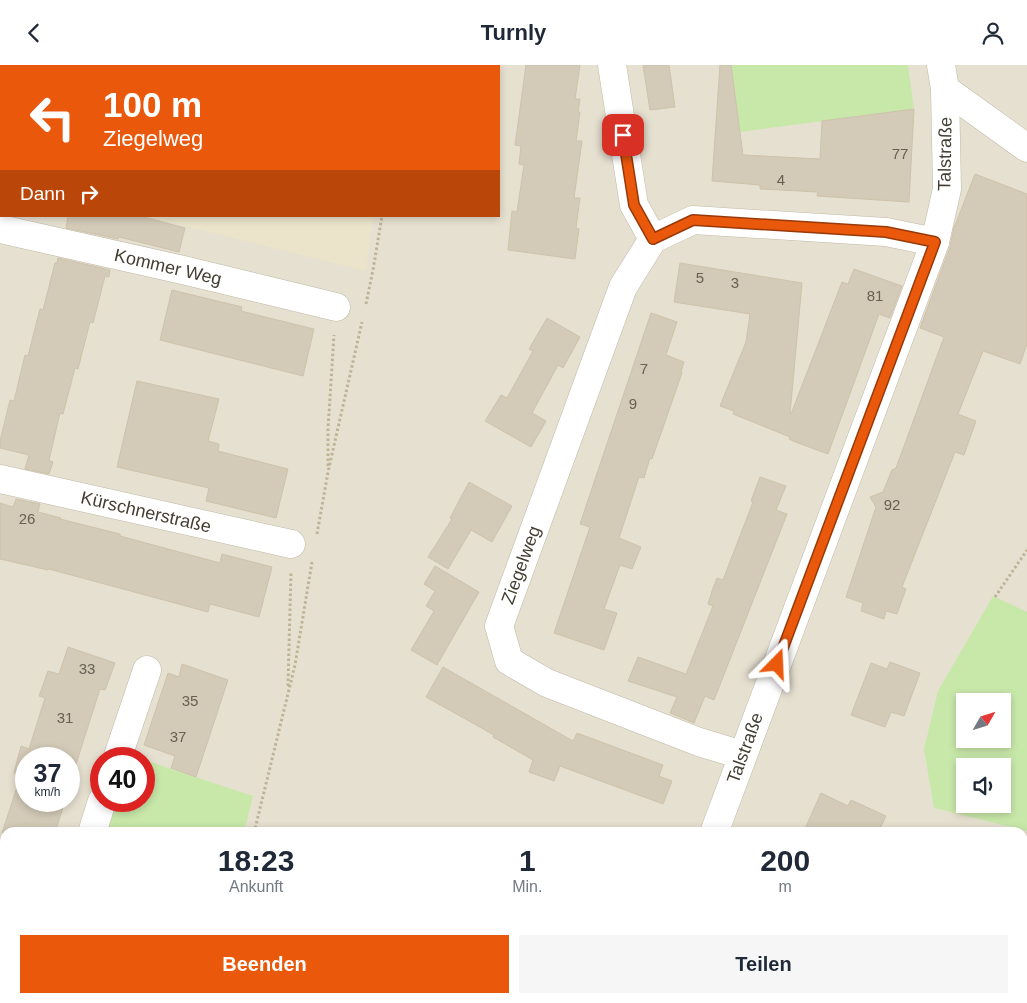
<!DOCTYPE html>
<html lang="de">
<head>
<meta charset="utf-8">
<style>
  :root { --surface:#fff; --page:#f6f6f7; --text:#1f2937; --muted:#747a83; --accent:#ea580c }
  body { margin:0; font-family:Helvetica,sans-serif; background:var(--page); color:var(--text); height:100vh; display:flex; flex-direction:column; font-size:19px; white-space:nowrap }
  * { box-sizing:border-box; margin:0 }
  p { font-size:16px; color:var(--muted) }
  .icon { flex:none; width:28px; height:28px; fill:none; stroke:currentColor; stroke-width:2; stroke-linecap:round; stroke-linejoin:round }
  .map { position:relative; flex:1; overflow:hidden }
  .side { position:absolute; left:0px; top:762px; width:1028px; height:176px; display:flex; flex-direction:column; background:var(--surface); border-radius:15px 15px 0 0; box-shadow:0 2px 8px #0003 }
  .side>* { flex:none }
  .banner { position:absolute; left:0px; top:0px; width:500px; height:152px; box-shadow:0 2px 8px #0003; background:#ea580c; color:#fff; overflow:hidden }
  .needle { width:32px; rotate:51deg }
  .buttons { position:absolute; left:956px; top:628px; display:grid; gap:10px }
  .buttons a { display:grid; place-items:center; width:55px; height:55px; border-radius:0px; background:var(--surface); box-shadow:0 2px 8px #0003; font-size:25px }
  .speed { position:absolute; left:15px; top:682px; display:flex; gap:10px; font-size:25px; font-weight:700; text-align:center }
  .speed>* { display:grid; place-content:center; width:65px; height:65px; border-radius:50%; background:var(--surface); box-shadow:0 2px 8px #0003; line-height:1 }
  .speed small { font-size:12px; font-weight:400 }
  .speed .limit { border:8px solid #d22; background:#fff; color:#111 }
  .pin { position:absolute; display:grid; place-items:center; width:42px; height:42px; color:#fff; margin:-21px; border-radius:10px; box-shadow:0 2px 8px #0006 }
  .me { position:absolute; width:55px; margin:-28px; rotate:21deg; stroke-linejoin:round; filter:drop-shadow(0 0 4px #0008) }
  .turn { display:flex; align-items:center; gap:18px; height:105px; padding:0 20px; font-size:22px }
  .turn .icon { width:65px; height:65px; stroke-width:2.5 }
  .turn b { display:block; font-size:35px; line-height:42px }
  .then { display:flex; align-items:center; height:48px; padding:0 20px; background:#0003; gap:10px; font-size:19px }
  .eta { display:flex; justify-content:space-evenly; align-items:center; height:85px; text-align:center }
  .eta b { font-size:30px; font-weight:800; line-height:35px }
  .cta { display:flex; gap:10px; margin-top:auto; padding:10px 20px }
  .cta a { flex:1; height:58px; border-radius:0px; background:var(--accent); color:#fff; font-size:20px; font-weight:800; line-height:58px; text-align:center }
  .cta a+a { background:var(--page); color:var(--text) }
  header { display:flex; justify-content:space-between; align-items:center; height:65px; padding:0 20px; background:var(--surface); font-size:22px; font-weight:800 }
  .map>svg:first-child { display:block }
</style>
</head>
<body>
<header><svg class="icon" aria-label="back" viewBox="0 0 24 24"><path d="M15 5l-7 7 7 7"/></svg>Turnly<svg class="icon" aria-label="person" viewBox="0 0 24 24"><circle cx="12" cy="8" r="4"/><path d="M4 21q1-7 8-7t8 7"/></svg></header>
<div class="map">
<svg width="1027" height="938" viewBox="0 0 1027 938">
  <rect width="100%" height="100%" fill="#f1eee2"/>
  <path fill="#e6e0d0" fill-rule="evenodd" d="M 0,0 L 1027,0 L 1027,938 L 0,938 ZM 1,1 L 499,1 L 499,151 L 1,151 ZM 965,636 L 1002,636 L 1002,674 L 965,674 ZM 26,694 L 69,694 L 69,736 L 26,736 ZM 101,694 L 144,694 L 144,736 L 101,736 ZM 965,701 L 1002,701 L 1002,739 L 965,739 ZM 5,768 L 1022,768 L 1022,934 L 5,934 Z"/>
  <g fill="#ebe4cb">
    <path d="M 169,0 L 392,0 L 392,1 L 166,1 Z"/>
    <path d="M 146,151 L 373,151 L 366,206 Z"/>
  </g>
  <g fill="#c8e8a9" fill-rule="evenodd">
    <path d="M 731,0 L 908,0 L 914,44 L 740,67 Z"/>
    <path d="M 993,531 L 1027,547 L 1027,766 L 934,743 L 924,684 L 938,626 ZM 965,636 L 1002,636 L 1002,674 L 965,674 ZM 965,701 L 1002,701 L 1002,739 L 965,739 Z"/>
    <path d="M 144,695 L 253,731 L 244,767 L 107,767 L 105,754 L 111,736 L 144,736 Z"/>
  </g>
  <g fill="#d3cab7" stroke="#cec2aa">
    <path d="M 526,0 L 580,0 L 575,34 L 580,34 L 578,47 L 580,47 L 576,76 L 582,76 L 574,133 L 580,133 L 576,163 L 579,164 L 575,194 L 508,185 L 512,146 L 517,147 L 524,100 L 519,99 L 521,81 L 515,80 Z"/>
    <path d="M 643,0 L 669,0 L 675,42 L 650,45 Z"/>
    <path d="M 720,0 L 731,0 L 743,90 L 820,94 L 822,56 L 914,44 L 909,137 L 817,131 L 818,127 L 760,124 L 760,120 L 712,116 Z"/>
    <path d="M 975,109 L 1027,129 L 1027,279 L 1020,299 L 983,286 L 958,349 L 976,356 L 964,390 L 955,387 L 902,522 L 906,524 L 897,549 L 886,546 L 884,554 L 861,546 L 863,538 L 846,532 L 876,442 L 870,432 L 883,427 L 892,405 L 896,403 L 944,272 L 920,263 L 950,182 L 954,163 Z"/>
    <path d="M 68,151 L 140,151 L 185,163 L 179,187 L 119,172 L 118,174 L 66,163 Z"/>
    <path d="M 58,193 L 110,205 L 109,212 L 105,211 L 93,258 L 90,257 L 78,304 L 75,303 L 63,349 L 60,348 L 49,395 L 53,397 L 49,409 L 25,404 L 29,390 L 0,383 L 0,376 L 10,335 L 14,336 L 25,290 L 28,291 L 40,244 L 43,245 L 55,198 L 57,198 Z"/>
    <path d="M 680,198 L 802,218 L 790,349 L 791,349 L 842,217 L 848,219 L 854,204 L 902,221 L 890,253 L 879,249 L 828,389 L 798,378 L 789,374 L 790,372 L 733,349 L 734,346 L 720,341 L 746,277 L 750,249 L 674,237 Z"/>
    <path d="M 172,225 L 242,242 L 241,246 L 314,264 L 303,311 L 160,275 Z"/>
    <path d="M 651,248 L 677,257 L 666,290 L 684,297 L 681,307 L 682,308 L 652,394 L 650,393 L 644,413 L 639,412 L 619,473 L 641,482 L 632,504 L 620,500 L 604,544 L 617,548 L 604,585 L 554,568 L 590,462 L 580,459 Z"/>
    <path d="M 547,253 L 580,272 L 563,303 L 558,300 L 532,348 L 546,356 L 531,382 L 485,356 L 501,330 L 507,333 L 533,286 L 529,284 Z"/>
    <path d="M 137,316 L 219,334 L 208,376 L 219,379 L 218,386 L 288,404 L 276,453 L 206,436 L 209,423 L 117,402 Z"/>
    <path d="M 760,412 L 786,421 L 776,445 L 787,449 L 714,635 L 705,631 L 694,658 L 670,648 L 677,632 L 628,616 L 638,592 L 686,609 L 713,541 L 708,539 L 712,526 L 717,513 L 723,515 L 753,437 L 751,436 Z"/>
    <path d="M 469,417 L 512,441 L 492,477 L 471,465 L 448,504 L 428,492 L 452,454 L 450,453 Z"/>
    <path d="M 16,434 L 40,439 L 38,447 L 61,453 L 60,454 L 120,469 L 120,471 L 220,498 L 222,489 L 272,502 L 259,552 L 210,539 L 208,547 L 49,504 L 48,505 L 0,494 L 0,438 L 13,442 Z"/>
    <path d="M 435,501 L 479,527 L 437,600 L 411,585 L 434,546 L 426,541 L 435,526 L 424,519 Z"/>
    <path d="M 68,582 L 115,598 L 105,625 L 100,624 L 69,721 L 69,694 L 26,694 L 26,736 L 65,736 L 55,768 L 2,768 L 21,710 L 14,708 L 21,681 L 29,684 L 45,633 L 39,631 L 48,606 L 59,609 Z"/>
    <path d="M 890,597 L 920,608 L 904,651 L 891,647 L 885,662 L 851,650 L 871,598 L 887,604 Z"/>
    <path d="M 182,599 L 228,615 L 196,712 L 171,703 L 175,691 L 144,680 L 168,608 L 179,612 Z"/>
    <path d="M 443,602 L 573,676 L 577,668 L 663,700 L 659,711 L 672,716 L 663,739 L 560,701 L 554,716 L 529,707 L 533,695 L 493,672 L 494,670 L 426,632 Z"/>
    <path d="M 821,728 L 848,741 L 851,735 L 886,751 L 878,768 L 803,768 Z"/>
  </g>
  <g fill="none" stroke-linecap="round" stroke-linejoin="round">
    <g stroke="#c0b9a7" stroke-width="29">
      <g id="minor">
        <path d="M 612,0 L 634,140 L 653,174"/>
        <path d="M 123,1 L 126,0"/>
        <path d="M 945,24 L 1027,83"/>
        <path d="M 0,100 L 1,95"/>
        <path d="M 0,164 L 183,205 L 336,242"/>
        <path d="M 0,414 L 291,479"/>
        <path d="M 742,690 L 699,677 L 547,618 L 509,596 L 499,561 L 623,222 L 653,174 L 693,155 L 886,167 L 935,177"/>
        <path d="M 117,694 L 147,605"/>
        <path d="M 92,768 L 102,736"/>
        <path d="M 714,768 L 935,177 L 947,124 L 945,24 L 941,0"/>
        <path d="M 0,827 L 5,812"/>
        <path d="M 651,938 L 653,934"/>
      </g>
    </g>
    <g stroke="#bfb395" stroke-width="3" stroke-dasharray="2.5 2.5" stroke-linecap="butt">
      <path d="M 64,0 L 65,1"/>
      <path d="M 405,1 L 405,0"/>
      <path d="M 0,24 L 1,24"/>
      <path d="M 366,239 L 373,205 L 382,151"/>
      <path d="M 328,401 L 328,364 L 334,270"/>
      <path d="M 317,469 L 328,407 L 362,257"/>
      <path d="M 995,532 L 1027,485"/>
      <path d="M 288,621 L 291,507"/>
      <path d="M 254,768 L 295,600 L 312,497"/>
      <path d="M 210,938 L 211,934"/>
    </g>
    <use href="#minor" stroke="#fff" stroke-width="28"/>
  </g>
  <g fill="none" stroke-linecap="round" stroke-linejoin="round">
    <g stroke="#983908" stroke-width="12">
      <path id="route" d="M 623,70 L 634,140 L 653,174 L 693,155 L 886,167 L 935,177 L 777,599"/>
    </g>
    <use href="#route" stroke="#ea580c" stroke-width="9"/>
  </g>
  <g text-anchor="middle" stroke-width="5" stroke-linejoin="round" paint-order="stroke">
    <g font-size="15" fill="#676053">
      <text x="900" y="94">77</text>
      <text x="781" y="120">4</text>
      <text x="700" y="218">5</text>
      <text x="735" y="223">3</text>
      <text x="875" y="236">81</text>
      <text x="644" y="309">7</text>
      <text x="633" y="344">9</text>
      <text x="892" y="445">92</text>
      <text x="27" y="459">26</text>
      <text x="87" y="609">33</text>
      <text x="190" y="641">35</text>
      <text x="65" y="658">31</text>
      <text x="178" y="677">37</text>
    </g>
    <g font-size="18" fill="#433d32" stroke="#fff">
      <text transform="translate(945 89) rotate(-89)" y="6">Talstraße</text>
      <text transform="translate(168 202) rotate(13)" y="6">Kommer Weg</text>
      <text transform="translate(146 447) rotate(13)" y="6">Kürschnerstraße</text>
      <text transform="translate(521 500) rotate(-70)" y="6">Ziegelweg</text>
      <text transform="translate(745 683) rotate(-70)" y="6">Talstraße</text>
    </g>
  </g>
</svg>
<div class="buttons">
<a><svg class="needle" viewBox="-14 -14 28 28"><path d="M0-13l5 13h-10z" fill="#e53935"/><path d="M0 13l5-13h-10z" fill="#747a83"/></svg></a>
<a><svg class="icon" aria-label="sound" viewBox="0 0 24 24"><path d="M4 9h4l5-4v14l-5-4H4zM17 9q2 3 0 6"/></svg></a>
</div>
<div class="speed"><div>37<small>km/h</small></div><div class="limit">40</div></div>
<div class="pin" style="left:623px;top:70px;background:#d93025"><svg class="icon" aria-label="arrive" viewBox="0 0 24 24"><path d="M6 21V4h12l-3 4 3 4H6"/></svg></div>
<svg class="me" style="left:777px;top:599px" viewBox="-20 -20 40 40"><path d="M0-17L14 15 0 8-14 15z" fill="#ea580c" stroke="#fff" stroke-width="4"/></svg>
<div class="banner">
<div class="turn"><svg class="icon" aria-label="left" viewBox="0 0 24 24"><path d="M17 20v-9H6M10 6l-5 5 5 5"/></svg><div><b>100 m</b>Ziegelweg</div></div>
<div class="then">Dann<svg class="icon" aria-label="right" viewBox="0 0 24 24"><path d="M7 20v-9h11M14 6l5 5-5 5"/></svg></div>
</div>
<section class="side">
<div class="eta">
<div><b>18:23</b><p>Ankunft</p></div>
<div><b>1</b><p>Min.</p></div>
<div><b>200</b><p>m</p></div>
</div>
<div class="cta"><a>Beenden</a><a>Teilen</a></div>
</section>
</div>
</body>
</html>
